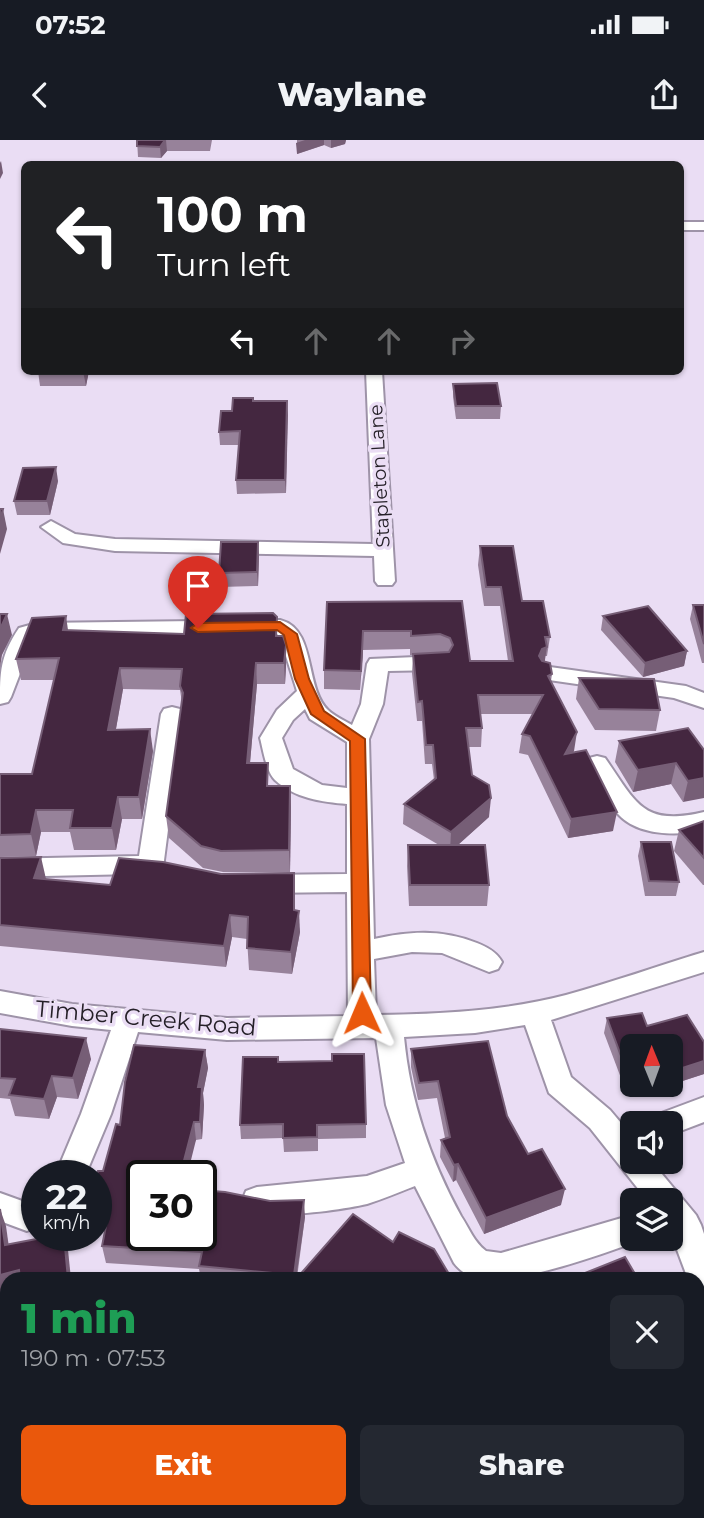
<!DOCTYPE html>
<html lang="en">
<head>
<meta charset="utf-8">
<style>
  :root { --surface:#171b24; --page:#242831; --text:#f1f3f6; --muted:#9ea1a6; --accent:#ea580c }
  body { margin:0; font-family:Montserrat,sans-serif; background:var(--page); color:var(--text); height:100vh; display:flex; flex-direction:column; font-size:26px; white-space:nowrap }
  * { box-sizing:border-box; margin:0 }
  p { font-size:23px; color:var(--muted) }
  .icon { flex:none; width:38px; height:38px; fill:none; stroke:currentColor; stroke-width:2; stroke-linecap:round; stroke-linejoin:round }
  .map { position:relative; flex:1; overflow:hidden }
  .details { position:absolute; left:0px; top:1132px; width:705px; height:247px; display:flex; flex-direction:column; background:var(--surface); border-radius:21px 21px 0 0; box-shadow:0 2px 5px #0004 }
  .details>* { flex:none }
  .banner { position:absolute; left:21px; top:21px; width:663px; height:214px; border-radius:10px; box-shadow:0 2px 5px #0004; background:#202124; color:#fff; overflow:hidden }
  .needle { width:46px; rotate:359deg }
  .buttons { position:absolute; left:620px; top:894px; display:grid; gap:14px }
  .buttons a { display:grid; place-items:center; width:63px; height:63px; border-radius:10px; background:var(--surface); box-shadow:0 2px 5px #0004; font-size:35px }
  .speed { position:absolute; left:21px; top:1020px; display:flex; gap:14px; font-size:35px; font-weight:700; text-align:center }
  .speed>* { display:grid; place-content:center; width:91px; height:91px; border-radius:50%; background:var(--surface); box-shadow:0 2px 5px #0004; line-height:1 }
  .speed small { font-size:18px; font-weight:400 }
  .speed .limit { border:4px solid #111; border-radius:10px; background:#fff; color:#111 }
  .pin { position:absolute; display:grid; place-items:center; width:60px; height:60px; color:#fff; margin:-72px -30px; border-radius:50% 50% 50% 0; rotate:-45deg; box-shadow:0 0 7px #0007 }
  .pin .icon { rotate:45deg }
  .me { position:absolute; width:77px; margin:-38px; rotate:359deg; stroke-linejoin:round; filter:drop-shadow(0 0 5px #0008) }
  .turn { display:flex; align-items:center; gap:24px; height:147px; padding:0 21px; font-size:32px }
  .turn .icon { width:91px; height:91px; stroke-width:2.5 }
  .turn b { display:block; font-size:49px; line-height:60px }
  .lanes { display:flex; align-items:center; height:66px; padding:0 21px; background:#0003; justify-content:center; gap:35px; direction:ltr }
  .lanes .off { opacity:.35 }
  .round { display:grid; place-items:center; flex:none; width:74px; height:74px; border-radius:10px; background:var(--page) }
  .head { display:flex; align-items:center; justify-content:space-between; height:119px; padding:0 21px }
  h1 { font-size:42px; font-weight:800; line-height:52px; color:#1e9e55 }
  .button { display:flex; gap:14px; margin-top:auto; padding:14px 21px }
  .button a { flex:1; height:80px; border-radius:10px; background:var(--accent); color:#fff; font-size:28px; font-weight:800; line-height:80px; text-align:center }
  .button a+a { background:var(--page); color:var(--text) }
  .status { display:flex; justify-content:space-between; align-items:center; height:49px; padding:0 35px; background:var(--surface); direction:ltr }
  .status svg { height:19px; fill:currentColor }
  header { display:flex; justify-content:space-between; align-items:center; height:91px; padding:0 21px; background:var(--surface); font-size:32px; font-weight:800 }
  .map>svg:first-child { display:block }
</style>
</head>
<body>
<div class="status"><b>07:52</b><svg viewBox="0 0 49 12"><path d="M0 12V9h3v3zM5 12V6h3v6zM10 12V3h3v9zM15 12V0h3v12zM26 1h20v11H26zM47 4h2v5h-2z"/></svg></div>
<header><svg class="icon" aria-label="back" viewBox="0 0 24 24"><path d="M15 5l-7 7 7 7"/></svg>Waylane<svg class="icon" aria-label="share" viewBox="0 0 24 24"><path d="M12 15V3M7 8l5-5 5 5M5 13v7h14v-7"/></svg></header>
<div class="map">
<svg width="704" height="1378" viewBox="0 0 704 1378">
  <rect width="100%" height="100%" fill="#eaddf4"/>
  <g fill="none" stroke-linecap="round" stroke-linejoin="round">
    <g stroke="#9e93a8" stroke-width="4">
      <g id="minor">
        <rect x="681" y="82" width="23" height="8"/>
        <path d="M 366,231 L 382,231 L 395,441 L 392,445 L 378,445 L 375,441 L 374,416 L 115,411 L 63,403 L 41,387 L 51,381 L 75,394 L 115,399 L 373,404 Z"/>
        <path d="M 280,480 C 317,489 304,547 328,570 C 334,576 345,581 352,585 L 361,564 L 367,524 L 370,519 L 439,516 L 447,518 L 450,523 L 447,528 L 439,530 L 388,531 L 383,564 L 369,599 L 374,799 C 410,791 441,789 477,803 C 487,807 497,812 502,822 L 498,829 L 489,832 L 442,813 L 412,812 L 374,819 L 376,875 C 439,874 505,871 566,855 C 613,842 658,826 704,812 L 704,832 L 551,880 L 571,937 L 610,970 L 632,996 L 632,1022 L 652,1022 L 696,1075 L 701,1085 L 704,1094 L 704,1154 L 698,1152 L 698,1139 L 688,1139 L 670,1091 L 670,1060 L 647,1060 L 590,988 L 549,953 L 525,885 L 475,893 L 404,897 C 410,962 431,1021 461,1076 C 469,1088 474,1102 486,1111 L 501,1113 L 632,1075 L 632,1099 L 643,1099 C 607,1113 516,1145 481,1139 C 470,1138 460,1131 454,1123 L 415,1046 C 399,1052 383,1059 367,1064 C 341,1070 270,1080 246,1071 L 242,1061 L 246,1051 L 257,1047 L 367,1036 L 405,1023 L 386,965 L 376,898 L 227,900 L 138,892 L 111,974 L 85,1036 L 55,1036 L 81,974 L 111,890 L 72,886 L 0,873 L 0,851 L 72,864 L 227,878 L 348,876 L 347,752 L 261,753 L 252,751 L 248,744 L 252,737 L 261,735 L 347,734 L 347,664 C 322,662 294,658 275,640 C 266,631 263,609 260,598 L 277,570 L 297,551 L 280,497 L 275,492 L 39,495 L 34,497 L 11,557 L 8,562 L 0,564 C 0,532 0,516 19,488 L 37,483 ZM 305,569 L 310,579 L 347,602 L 347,648 L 322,645 L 293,629 L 282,598 L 293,580 Z"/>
        <path d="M 550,527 L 686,546 L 704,553 L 704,568 L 674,558 L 542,539 L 539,534 L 542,529 Z"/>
        <path d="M 172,567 L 180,569 L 183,574 L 163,728 L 159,734 L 150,737 L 136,734 L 0,737 L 0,719 L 139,716 L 161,574 L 164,569 Z"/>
        <path d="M 597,616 L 605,618 C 636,662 642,687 704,672 L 704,690 C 678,696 639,696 619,675 C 605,661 596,641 585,624 L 589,618 Z"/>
        <path d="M 704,957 L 704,982 L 670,995 L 670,984 L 651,984 L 656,975 Z"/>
        <path d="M 0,1053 L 25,1062 L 37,1058 L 37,1087 L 27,1091 L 0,1081 Z"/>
        <path d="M 7,1305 L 7,1344 L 0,1347 L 0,1308 Z"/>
        <path d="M 377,1372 L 413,1372 L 414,1378 L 378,1378 Z"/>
      </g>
    </g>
    <use href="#minor" fill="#fff" fill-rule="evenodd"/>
  </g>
  <g fill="#97829a" fill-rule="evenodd">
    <path d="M 137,0 L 212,0 L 210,11 L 167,11 L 161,18 L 138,17 Z"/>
    <path d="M 297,0 L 346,0 L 345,4 L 331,8 L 324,5 L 297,14 Z"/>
    <path d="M 38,231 L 89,231 L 86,246 L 40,246 Z"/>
    <path d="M 453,244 L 501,266 L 500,279 L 456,279 L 453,257 Z"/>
    <path d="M 254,261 L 287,261 L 286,353 L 237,354 L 236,340 L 239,305 L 220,305 L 219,292 L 232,271 Z"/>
    <path d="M 58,341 L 50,375 L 17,375 L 14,361 Z"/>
    <path d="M 258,402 L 259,416 L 258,446 L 220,447 L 219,433 Z"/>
    <path d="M 480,406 L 550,497 L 547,516 L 545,516 L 545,522 L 552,534 L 551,541 L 573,612 L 613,691 L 568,698 L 528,615 L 519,613 L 522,594 L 533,574 L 480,574 L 482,588 L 481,607 L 468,607 L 472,635 L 489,677 L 458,705 L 489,745 L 487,766 L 409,766 L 407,726 L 408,705 L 439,705 L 403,684 L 404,664 L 434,640 L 432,624 L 425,624 L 422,581 L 417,581 L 412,533 L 413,515 L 410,515 L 410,509 L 363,510 L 360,550 L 324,549 L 324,530 L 327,462 L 462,461 L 470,521 L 508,521 L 500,466 L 484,466 L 478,425 Z"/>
    <path d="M 693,465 L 704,465 L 704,523 L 702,523 L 690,479 Z"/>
    <path d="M 603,476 L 687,511 L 684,526 L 643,537 L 601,490 Z"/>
    <path d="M 68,490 L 184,494 L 278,496 L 286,505 L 286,526 L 285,544 L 257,544 L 250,623 L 269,646 L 290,646 L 291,667 L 290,732 L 223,732 L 203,728 L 169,698 L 166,676 L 182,563 L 180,550 L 123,549 L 116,589 L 153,611 L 142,679 L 122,679 L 116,710 L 74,710 L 70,692 L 41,692 L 36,716 L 0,717 L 0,634 L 32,634 L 54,540 L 21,540 L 16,519 Z"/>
    <path d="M 579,538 L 660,570 L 656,591 L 595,590 L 576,559 Z"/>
    <path d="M 619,601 L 704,610 L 683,662 L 671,644 L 633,652 L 615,622 Z"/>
    <path d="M 704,681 L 704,745 L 703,745 L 674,711 L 679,690 Z"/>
    <path d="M 641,702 L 679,742 L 676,756 L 645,756 L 638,716 Z"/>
    <path d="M 0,718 L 46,739 L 110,745 L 221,734 L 294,733 L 295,770 L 300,792 L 292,834 L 249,830 L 247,799 L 232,797 L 226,827 L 0,806 Z"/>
    <path d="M 642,873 L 647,886 L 687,875 L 704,902 L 704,934 L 658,949 L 627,954 L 604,893 L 607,878 ZM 632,906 L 670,906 L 670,945 L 632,945 Z"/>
    <path d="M 0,889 L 91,919 L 78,959 L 57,957 L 49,979 L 15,976 L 10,959 L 0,958 Z"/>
    <path d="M 411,909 L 507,976 L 528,1014 L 561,1065 L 484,1094 L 456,1040 L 453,1042 L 440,1017 L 441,1000 L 445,998 L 437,958 L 418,960 L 411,927 Z"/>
    <path d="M 205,910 L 208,928 L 203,953 L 204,965 L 202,999 L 196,1000 L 142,1096 L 305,1077 L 297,1138 L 393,1102 L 452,1139 L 201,1139 L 199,1129 L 106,1123 L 102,1106 L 107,1082 L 96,1081 L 96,1037 L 103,1031 L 120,985 Z"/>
    <path d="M 279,922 L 366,984 L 366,998 L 318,999 L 318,1011 L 284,1012 L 283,998 L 241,999 L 240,985 Z"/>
    <path d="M 460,1372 L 559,1372 L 561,1378 L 462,1378 Z"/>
    <path d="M 614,1372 L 642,1372 L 639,1378 L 625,1378 Z"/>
  </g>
  <g fill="#765e76">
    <path d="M 166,0 L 167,11 L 161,18 L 160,7 Z"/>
    <path d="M 305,0 L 324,0 L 324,5 L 297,14 L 296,3 Z"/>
    <path d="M 331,0 L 346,0 L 345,4 L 331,8 Z"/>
    <path d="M 1,21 L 3,33 L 0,39 L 0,23 Z"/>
    <path d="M 83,231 L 89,231 L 86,246 Z"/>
    <path d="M 287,261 L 288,275 L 286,353 L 285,340 Z"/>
    <path d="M 56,327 L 58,341 L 50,375 L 47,361 Z"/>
    <path d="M 3,369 L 7,389 L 0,414 L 0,380 Z"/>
    <path d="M 258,402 L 259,416 L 258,446 L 257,432 Z"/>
    <path d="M 7,474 L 12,495 L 2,515 L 0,527 L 0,489 Z"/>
    <path d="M 66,476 L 69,497 L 63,490 Z"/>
    <path d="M 363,491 L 363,510 L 360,550 L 361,531 Z"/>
    <path d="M 286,505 L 286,526 L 285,544 L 284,523 Z"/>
    <path d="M 547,507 L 544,526 L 539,516 L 542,509 Z"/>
    <path d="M 687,511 L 684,526 L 643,537 L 645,523 Z"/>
    <path d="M 256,523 L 257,544 L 248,645 L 247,623 Z"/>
    <path d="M 120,528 L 123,549 L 112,611 L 108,590 Z"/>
    <path d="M 150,589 L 153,611 L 142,679 L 139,657 Z"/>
    <path d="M 577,592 L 574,611 L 563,633 L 565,614 Z"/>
    <path d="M 676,623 L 671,644 L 633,652 L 638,630 Z"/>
    <path d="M 704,638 L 704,658 L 683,662 L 688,641 Z"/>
    <path d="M 290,646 L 291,667 L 290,732 L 289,710 Z"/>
    <path d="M 118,657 L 122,679 L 116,710 L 112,688 Z"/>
    <path d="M 491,658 L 489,677 L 450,712 L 451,692 Z"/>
    <path d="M 36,670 L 41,692 L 36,716 L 31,694 Z"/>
    <path d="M 617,672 L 613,691 L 568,698 L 571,679 Z"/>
    <path d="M 41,717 L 46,739 L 34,738 Z"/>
    <path d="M 299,771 L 300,792 L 292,834 L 291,812 Z"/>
    <path d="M 230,775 L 232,797 L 226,827 L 224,806 Z"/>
    <path d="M 86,898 L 91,919 L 78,959 L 73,938 Z"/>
    <path d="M 205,910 L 208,928 L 203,953 L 204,965 L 202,999 L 200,982 L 198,947 Z"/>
    <path d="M 704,921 L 704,934 L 670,945 L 670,932 Z"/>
    <path d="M 52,936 L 57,957 L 49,979 L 44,959 Z"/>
    <path d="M 659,945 L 670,945 L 658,949 Z"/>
    <path d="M 194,982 L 196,1000 L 187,1036 L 180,1036 Z"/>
    <path d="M 458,1024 L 456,1040 L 453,1042 L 454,1025 Z"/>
    <path d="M 565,1049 L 561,1065 L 484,1094 L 486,1078 Z"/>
    <path d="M 304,1060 L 305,1077 L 296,1139 L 294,1139 L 294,1135 Z"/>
    <path d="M 0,1069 L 6,1086 L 11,1122 L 5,1105 Z"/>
    <path d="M 64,1096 L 68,1110 L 71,1139 L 68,1139 Z"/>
    <path d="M 19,1130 L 22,1139 L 7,1139 L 7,1151 L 0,1153 L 0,1135 Z"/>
  </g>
  <g fill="#442740" stroke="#765e76" stroke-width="2">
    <path d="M 137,0 L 165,0 L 160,7 L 137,6 Z"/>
    <path d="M 497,243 L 501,266 L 456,266 L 453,244 Z"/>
    <path d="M 233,258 L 253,258 L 253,261 L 287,261 L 285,340 L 236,340 L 240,291 L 219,292 L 221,271 L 232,271 Z"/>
    <path d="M 56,327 L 47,361 L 14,361 L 23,328 Z"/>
    <path d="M 0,369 L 3,369 L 0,380 Z"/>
    <path d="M 221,402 L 258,402 L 257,432 L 219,433 Z"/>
    <path d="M 480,406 L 513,406 L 522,461 L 543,461 L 550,497 L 545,497 L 547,507 L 542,509 L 539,516 L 542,521 L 550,523 L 552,534 L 548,536 L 577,592 L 565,614 L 586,610 L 617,672 L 571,679 L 530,596 L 522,594 L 543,555 L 478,555 L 482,588 L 466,588 L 472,635 L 489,645 L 491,658 L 451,692 L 404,664 L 436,638 L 433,605 L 426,605 L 422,561 L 418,562 L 413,514 L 449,512 L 453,505 L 450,498 L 440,494 L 411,496 L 411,491 L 363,491 L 361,531 L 324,530 L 327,462 L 462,461 L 470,521 L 513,521 L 501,447 L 486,447 Z"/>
    <path d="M 693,465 L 704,465 L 704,504 Z"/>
    <path d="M 648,466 L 687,511 L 645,523 L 603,476 Z"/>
    <path d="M 273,473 L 277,477 L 276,496 L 283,496 L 286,505 L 284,523 L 256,523 L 247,623 L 268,623 L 267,646 L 290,646 L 289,710 L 221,711 L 201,706 L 166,676 L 183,553 L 180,546 L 182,529 L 120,528 L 108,590 L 150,589 L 139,657 L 118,657 L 112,688 L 70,688 L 73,670 L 36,670 L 31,694 L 0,695 L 0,634 L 32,634 L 59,518 L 16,519 L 32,478 L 66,476 L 63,490 L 184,494 L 186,474 Z"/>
    <path d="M 0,474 L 7,474 L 0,489 Z"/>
    <path d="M 579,538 L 654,539 L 660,570 L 599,569 Z"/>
    <path d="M 688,588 L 704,610 L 704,638 L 688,641 L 676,623 L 638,630 L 619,601 Z"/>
    <path d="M 704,681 L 704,718 L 679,690 Z"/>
    <path d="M 641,702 L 671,702 L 679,742 L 649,741 Z"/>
    <path d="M 408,705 L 485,705 L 489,745 L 410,745 Z"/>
    <path d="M 41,717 L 34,738 L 110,745 L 119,718 L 163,722 L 221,734 L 294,733 L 294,770 L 299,771 L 291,812 L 247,808 L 248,777 L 230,775 L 224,806 L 0,785 L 0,718 Z"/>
    <path d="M 642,873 L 647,886 L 687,875 L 704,902 L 704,921 L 670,932 L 670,906 L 632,906 L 632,939 L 630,940 L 607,878 Z"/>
    <path d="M 0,889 L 86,898 L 73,938 L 52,936 L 44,959 L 9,955 L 15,939 L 0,938 Z"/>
    <path d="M 488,901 L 507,976 L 528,1014 L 542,1009 L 565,1049 L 486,1078 L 458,1024 L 454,1025 L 441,1000 L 450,997 L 438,941 L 419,943 L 411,909 Z"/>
    <path d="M 134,905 L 205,910 L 198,947 L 202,947 L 200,982 L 194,982 L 180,1036 L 142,1036 L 142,1096 L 201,1096 L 201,1050 L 225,1052 L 270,1061 L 304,1060 L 294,1135 L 199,1126 L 202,1112 L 102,1106 L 110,1066 L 96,1064 L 96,1037 L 98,1031 L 103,1031 L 116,984 L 120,985 L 125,942 Z"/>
    <path d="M 332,914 L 364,914 L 366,984 L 317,985 L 317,997 L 283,998 L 283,984 L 240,985 L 243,917 L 278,917 L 278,922 L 332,921 Z"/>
    <path d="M 0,1069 L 5,1105 L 52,1096 L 64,1096 L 68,1139 L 20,1139 L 19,1130 L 0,1135 Z"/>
    <path d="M 353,1074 L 393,1102 L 399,1092 L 434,1109 L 452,1139 L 297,1138 Z"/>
    <path d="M 625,1117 L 638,1139 L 570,1139 Z"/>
    <path d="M 7,1372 L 55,1372 L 61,1378 L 0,1378 Z"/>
    <path d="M 86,1372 L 99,1372 L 105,1378 L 80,1378 Z"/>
    <path d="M 467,1372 L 559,1372 L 561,1378 L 469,1378 Z"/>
  </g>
  <path fill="#ea580c" stroke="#983908" stroke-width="2" d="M 280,482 L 297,494 L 309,539 L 324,571 L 365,599 L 371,873 L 369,878 L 362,880 L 356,878 L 353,873 L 350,601 L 311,574 L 295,539 L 284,495 L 277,490 L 198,492 L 191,488 L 198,483 Z"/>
  <g text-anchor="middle" stroke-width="7" stroke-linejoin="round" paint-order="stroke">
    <g font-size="19" fill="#252028" stroke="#eaddf4">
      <text transform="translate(379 336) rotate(-93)" y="7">Stapleton Lane</text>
    </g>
    <g font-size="23" fill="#252028" stroke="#eaddf4">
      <text transform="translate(146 878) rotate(5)" y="8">Timber Creek Road</text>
    </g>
  </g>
</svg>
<div class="buttons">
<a><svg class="needle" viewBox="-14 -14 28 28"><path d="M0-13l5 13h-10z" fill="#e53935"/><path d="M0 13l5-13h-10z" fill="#9ea1a6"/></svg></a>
<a><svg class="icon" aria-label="sound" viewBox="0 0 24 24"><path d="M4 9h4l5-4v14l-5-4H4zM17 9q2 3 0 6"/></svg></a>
<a><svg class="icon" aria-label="layers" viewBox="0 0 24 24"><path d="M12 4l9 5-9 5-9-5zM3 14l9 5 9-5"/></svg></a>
</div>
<div class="speed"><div>22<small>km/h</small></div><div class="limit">30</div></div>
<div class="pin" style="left:198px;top:488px;background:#d93025"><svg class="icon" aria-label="arrive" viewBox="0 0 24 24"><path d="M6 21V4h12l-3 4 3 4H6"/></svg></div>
<svg class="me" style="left:362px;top:873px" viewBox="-20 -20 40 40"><path d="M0-17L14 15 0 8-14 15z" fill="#ea580c" stroke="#fff" stroke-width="4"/></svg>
<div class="banner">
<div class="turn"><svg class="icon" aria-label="left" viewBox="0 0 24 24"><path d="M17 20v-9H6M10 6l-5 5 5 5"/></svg><div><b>100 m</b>Turn left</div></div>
<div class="lanes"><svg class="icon" aria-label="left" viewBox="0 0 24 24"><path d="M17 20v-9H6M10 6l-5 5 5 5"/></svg><svg class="icon off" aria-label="ahead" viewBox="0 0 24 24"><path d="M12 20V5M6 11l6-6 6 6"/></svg><svg class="icon off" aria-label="ahead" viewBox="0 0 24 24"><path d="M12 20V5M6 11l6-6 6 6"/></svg><svg class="icon off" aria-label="right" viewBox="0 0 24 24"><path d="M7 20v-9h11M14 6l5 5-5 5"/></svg></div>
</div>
<section class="details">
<div class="head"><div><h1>1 min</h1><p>190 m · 07:53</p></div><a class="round"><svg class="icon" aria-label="close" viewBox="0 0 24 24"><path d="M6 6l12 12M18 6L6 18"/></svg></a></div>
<div class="button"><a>Exit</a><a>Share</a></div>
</section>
</div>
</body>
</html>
